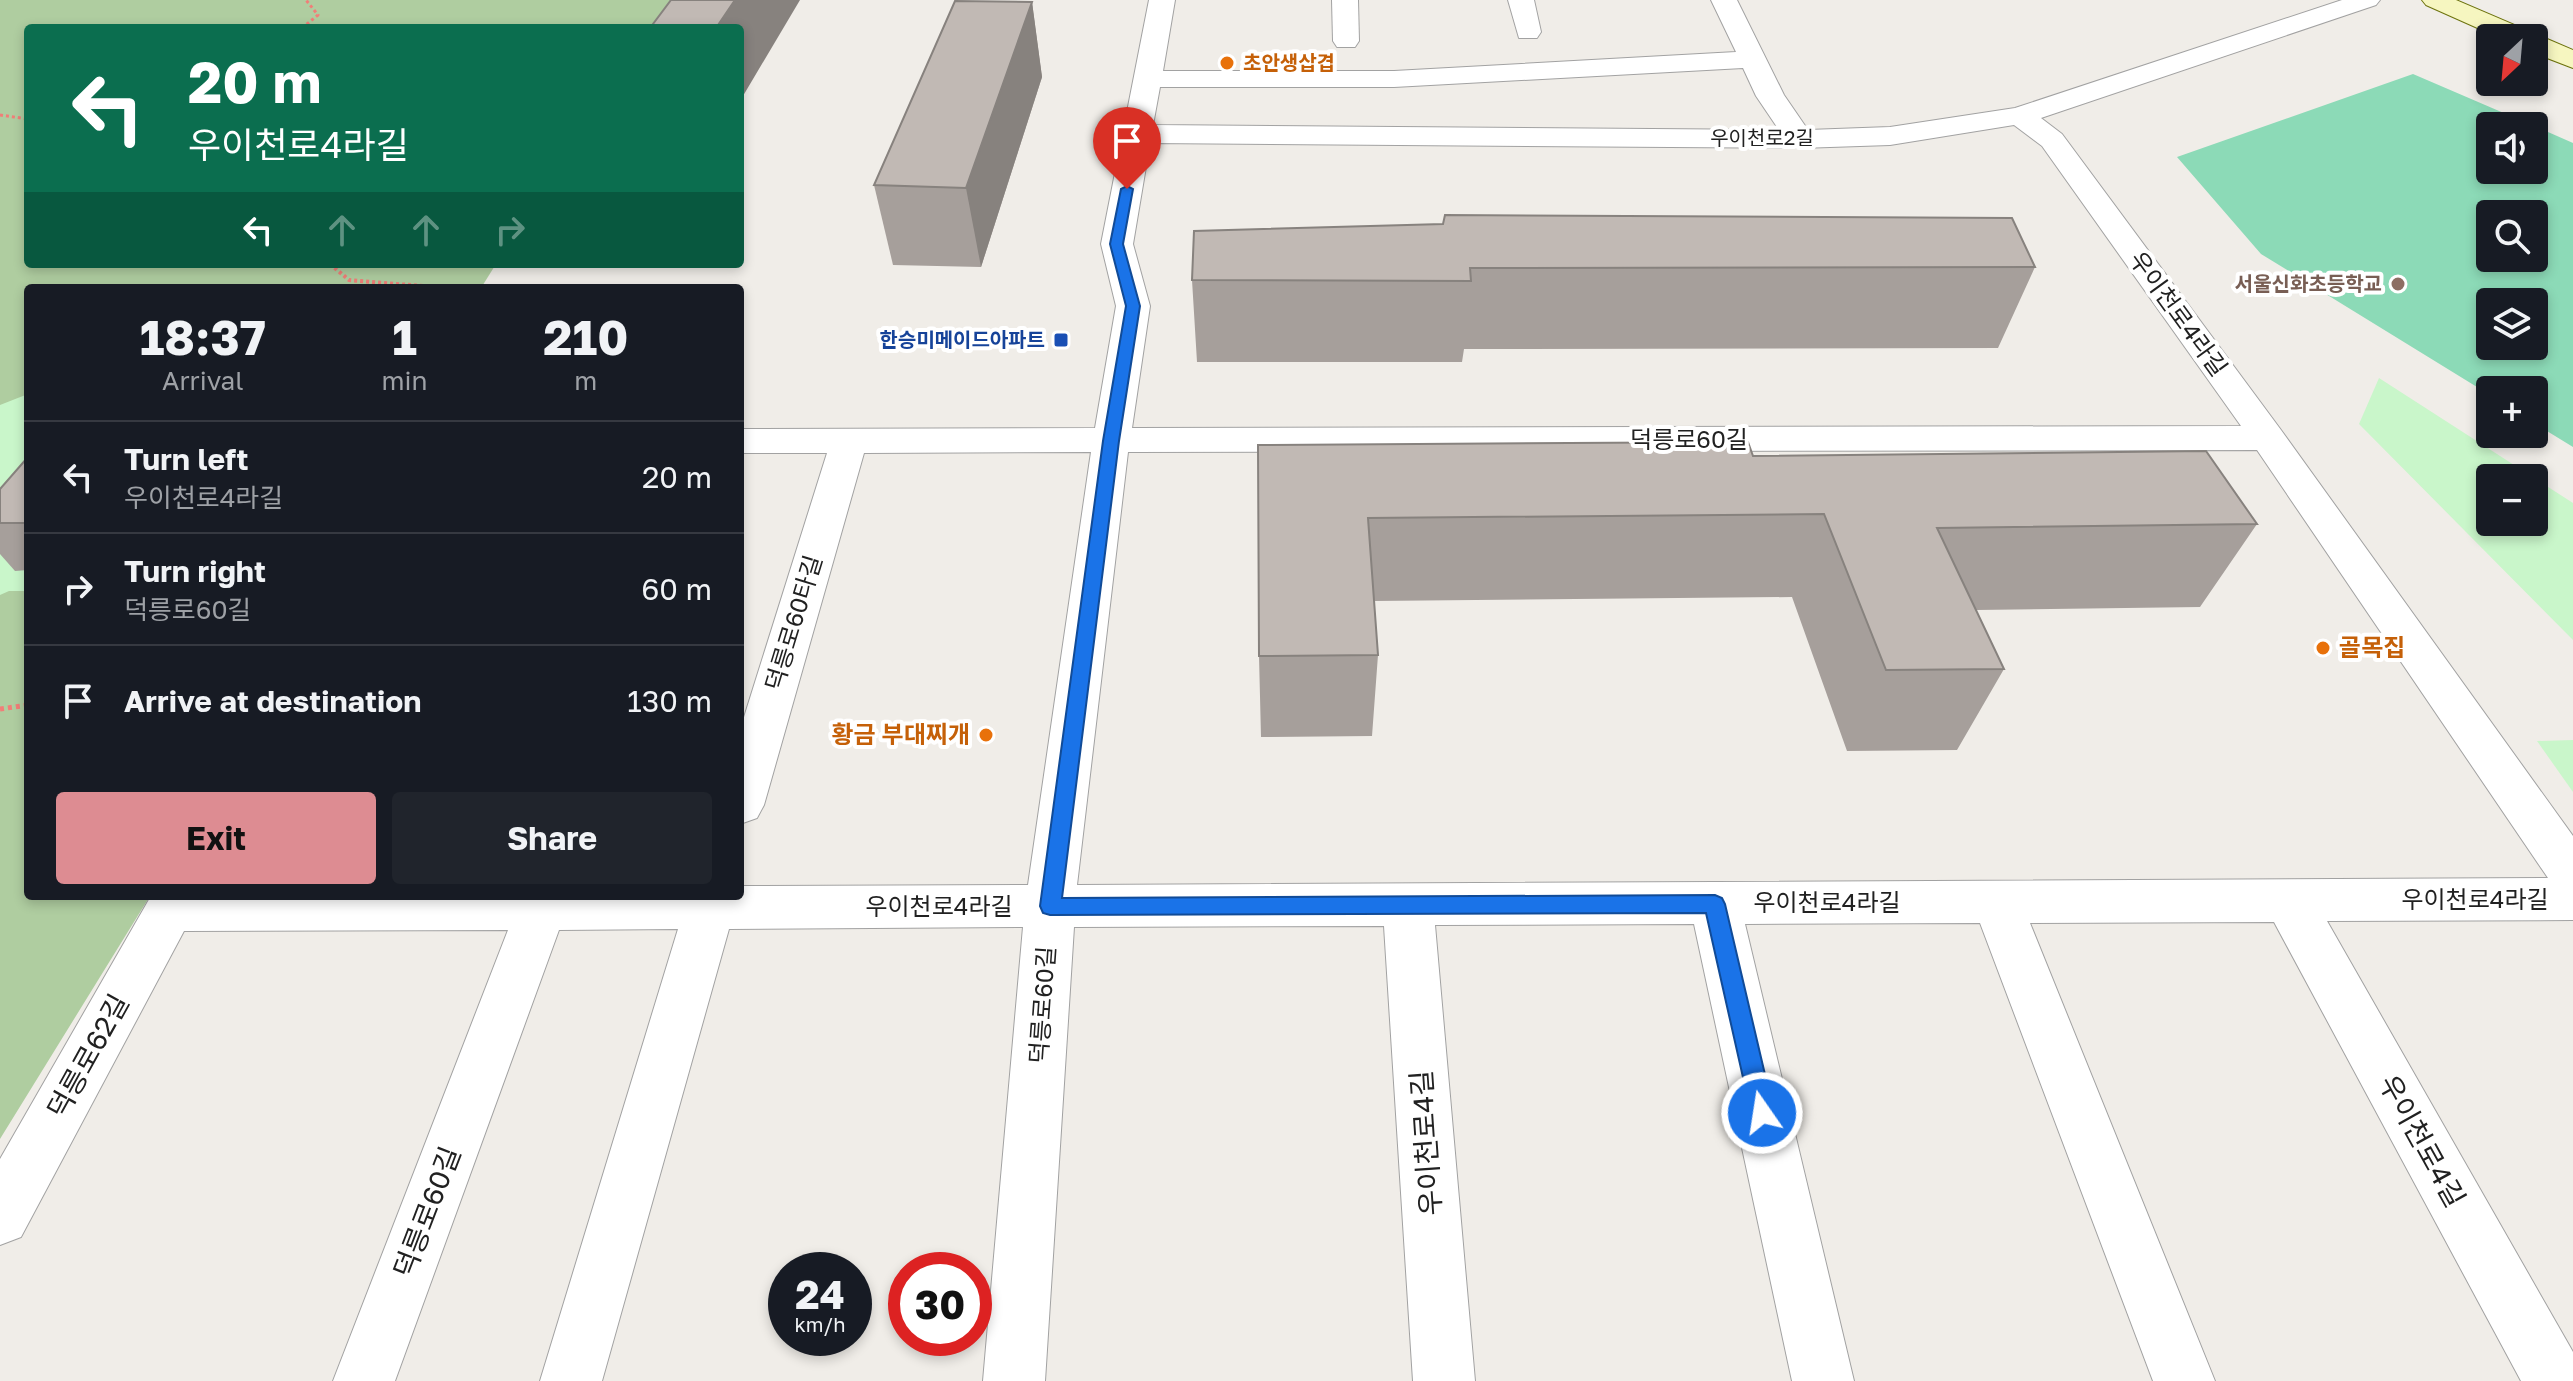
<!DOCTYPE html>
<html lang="en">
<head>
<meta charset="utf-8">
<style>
  :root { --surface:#171b24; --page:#20242c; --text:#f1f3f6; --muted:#9ea1a6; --line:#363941; --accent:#dd8c92 }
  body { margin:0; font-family:"Golos Text","Noto Sans KR",sans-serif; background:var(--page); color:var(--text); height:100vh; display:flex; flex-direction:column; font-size:30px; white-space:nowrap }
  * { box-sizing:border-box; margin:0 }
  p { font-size:26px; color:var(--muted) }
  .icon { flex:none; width:44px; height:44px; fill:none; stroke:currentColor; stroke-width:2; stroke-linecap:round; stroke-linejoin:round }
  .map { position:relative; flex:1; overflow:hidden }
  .sheet { position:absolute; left:24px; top:284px; width:720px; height:616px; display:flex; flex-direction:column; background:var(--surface); border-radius:8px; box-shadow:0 4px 12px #0003 }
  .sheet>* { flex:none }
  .banner { position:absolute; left:24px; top:24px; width:720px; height:244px; border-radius:8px; box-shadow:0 4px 12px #0003; background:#0b6e4f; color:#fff; overflow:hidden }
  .needle { width:52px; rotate:206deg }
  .tools { position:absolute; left:2476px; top:24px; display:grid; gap:16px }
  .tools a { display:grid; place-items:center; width:72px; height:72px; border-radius:8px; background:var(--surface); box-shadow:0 4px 12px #0003; font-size:40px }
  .speed { position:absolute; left:768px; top:1252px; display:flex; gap:16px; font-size:40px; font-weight:700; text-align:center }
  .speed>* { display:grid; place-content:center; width:104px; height:104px; border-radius:50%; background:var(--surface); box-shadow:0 4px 12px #0003; line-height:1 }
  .speed small { font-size:20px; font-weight:400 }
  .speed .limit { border:12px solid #d22; background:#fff; color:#111 }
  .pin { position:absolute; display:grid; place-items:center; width:68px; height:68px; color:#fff; margin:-82px -34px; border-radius:50% 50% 50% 0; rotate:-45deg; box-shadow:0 0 8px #0007 }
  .pin .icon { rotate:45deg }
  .me { position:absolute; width:88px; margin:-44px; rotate:347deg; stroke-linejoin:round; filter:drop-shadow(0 0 6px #0008) }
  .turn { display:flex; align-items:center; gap:28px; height:168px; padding:0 32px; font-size:36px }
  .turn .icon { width:104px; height:104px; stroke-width:2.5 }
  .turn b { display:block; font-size:56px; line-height:68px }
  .lanes { display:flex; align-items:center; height:76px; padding:0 32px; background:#0003; justify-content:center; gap:40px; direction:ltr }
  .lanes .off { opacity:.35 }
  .eta { display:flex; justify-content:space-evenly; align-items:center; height:136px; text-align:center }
  .eta b { font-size:48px; font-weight:700; line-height:56px }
  .button { display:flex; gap:16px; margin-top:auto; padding:16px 32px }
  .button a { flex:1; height:92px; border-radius:8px; background:var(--accent); color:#111; font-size:32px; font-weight:700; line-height:92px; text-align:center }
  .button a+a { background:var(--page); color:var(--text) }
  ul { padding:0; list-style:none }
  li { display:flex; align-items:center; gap:24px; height:112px; padding:0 32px; border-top:2px solid var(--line) }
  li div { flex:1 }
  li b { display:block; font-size:30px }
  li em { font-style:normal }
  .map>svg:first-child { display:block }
</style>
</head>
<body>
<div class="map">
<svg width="2573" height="1381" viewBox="0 0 2573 1381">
  <rect width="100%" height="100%" fill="#f0ede8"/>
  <path fill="#afcda0" d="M 0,0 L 683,0 L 654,28 L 28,28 L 28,264 L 496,264 L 481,288 L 28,288 L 28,896 L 150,896 L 0,1139 Z"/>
  <g fill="#c9f6ca" fill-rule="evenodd">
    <path d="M 2379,378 L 2573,503 L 2573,640 L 2359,424 ZM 2490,478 L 2534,478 L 2534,522 L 2490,522 Z"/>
    <path d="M 28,394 L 28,591 L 9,591 L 0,595 L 0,405 Z"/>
    <path d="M 2573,740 L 2573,792 L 2537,741 Z"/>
  </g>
  <path fill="#8cdab7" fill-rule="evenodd" d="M 2413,74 L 2534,126 L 2490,126 L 2490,170 L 2534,170 L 2534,126 L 2573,143 L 2573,447 L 2534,423 L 2534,390 L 2490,390 L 2490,395 L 2261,254 L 2177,157 ZM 2534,214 L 2534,258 L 2490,258 L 2490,214 ZM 2490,302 L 2534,302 L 2534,346 L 2490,346 Z"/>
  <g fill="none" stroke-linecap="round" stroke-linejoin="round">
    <g stroke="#a2a2a2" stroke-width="2">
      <g id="street">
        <path d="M 1149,0 L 1175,0 L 1163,71 L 1394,71 L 1736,52 L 1711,0 L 1737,0 L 1784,95 L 1808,130 L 1890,127 L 2015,108 L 2342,0 L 2380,0 L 2376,5 L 2041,118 L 2062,134 L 2281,430 L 2573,836 L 2573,920 L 2327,921 L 2573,1352 L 2573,1381 L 2521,1381 L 2274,922 L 2030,923 L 2215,1381 L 2153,1381 L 1980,923 L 1745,924 L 1854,1381 L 1792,1381 L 1694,924 L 1435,925 L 1475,1381 L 1413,1381 L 1384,926 L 1074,927 L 1045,1381 L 983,1381 L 1023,927 L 729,929 L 602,1381 L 540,1381 L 678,929 L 559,930 L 395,1381 L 333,1381 L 508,930 L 184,931 L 21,1237 L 0,1245 L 0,1159 L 151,896 L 740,896 L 740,886 L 1028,885 L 1091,452 L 864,453 L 764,805 L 757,818 L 740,824 L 740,730 L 827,453 L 740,453 L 740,429 L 1095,428 L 1116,306 L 1101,244 ZM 1743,68 L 1756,96 L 1779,130 L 1153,125 L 1160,87 L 1394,87 ZM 2014,125 L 2042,146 L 2241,426 L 1132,428 L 1150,306 L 1133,244 L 1150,143 L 1800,148 L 1890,145 ZM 2257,450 L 2548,878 L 1077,885 L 1128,452 Z"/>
        <path d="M 1332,0 L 1358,0 L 1359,41 L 1355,47 L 1337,47 L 1333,41 Z"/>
        <path d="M 1508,0 L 1534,0 L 1541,32 L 1537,38 L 1519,38 Z"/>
      </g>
    </g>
    <g stroke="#6d730d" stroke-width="2">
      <path id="secondary" d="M 2422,0 L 2456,0 L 2573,50 L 2573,68 L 2534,53 L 2534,38 L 2500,38 L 2426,5 Z"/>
    </g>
    <g stroke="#f17e78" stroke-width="3" stroke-dasharray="3 3" stroke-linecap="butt">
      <path d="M 302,28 L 318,15 L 306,0"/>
      <path d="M 0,115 L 28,119"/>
    </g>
    <path stroke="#f17e78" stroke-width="4" stroke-dasharray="3 3" stroke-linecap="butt" d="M 330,264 L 349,280 L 446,288"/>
    <path stroke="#f17e78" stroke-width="5" stroke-dasharray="4 4" stroke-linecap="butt" d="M 0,709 L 28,705"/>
    <use href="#street" fill="#fff" fill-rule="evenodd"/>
    <use href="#secondary" fill="#f6f6c0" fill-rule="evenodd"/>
  </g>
  <g fill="#a69f9b">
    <path d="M 1032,2 L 1042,77 L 981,267 L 893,265 L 874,185 Z"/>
    <path d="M 1194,231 L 2035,267 L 1998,348 L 1464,349 L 1462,362 L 1197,362 L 1192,280 Z"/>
    <path d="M 1258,445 L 1753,456 L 2257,524 L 2200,607 L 1976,610 L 2004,669 L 1957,750 L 1847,751 L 1792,597 L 1374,601 L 1378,655 L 1372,736 L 1261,737 L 1259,656 Z"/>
    <path d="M 28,457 L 28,570 L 15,571 L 0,554 L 0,489 Z"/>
  </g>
  <g fill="#87827e">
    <path d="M 735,0 L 800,0 L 740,101 L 740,28 L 716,28 Z"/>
    <path d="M 1032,2 L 1042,77 L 981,267 L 966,188 Z"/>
  </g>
  <g fill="#c1b9b4" stroke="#87827e" stroke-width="2">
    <path d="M 671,0 L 735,0 L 716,28 L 650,28 Z"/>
    <path d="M 955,1 L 1032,2 L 966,188 L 874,185 Z"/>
    <path d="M 1445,215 L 2012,218 L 2035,267 L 1470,268 L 1471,281 L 1192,280 L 1194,231 L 1443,224 Z"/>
    <path d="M 1748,442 L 1753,456 L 2206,451 L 2257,524 L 1937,528 L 2004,669 L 1886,670 L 1824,514 L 1368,518 L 1378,655 L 1259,656 L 1258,445 Z"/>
    <path d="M 28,457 L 28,523 L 0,523 L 0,489 Z"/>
  </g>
  <path fill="#1a73e8" stroke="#114b97" stroke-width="2" d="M 1127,186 L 1133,189 L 1123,244 L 1140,306 L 1119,441 L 1062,898 L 1715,895 L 1722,898 L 1725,904 L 1774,1113 L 1770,1121 L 1762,1124 L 1754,1121 L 1751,1113 L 1706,913 L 1050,915 L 1043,913 L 1040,906 L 1103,441 L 1126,306 L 1110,244 L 1121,189 Z"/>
  <g fill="#e8710a" stroke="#fff" stroke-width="3">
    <circle cx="1227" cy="63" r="8"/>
    <circle cx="2323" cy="648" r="8"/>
    <circle cx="986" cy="735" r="8"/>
  </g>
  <circle fill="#8d6e63" stroke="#fff" stroke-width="3" cx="2398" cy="284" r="8"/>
  <rect fill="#1a4fb4" stroke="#fff" stroke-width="3" x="1053" y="332" width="16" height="16" rx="4"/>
  <g text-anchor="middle" stroke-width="8" stroke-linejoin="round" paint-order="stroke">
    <g font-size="20" font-weight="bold" fill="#c56008" stroke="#fff" text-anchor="start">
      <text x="1243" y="70">초안생삽겹</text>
    </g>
    <g font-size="20" fill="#212121" stroke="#fff">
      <text x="1762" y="145">우이천로2길</text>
    </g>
    <g font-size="20" font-weight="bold" fill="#785e54" stroke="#fff" text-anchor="end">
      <text x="2382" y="291">서울신화초등학교</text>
    </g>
    <g font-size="20" font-weight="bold" fill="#164399" stroke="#fff" text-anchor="end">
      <text x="1045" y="347">한승미메이드아파트</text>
    </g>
    <g font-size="24" fill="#212121" stroke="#fff">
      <text transform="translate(2178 314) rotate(54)" y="8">우이천로4라길</text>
      <text x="1689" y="448">덕릉로60길</text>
      <text transform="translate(794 623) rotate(-73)" y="8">덕릉로60타길</text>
      <text x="2475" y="908">우이천로4라길</text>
      <text x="1827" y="911">우이천로4라길</text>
      <text x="939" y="915">우이천로4라길</text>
      <text transform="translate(1043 1005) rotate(-86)" y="8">덕릉로60길</text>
    </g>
    <g font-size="24" font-weight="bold" fill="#c56008" stroke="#fff" text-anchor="start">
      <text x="2339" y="656">골목집</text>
      <text x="970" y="743" text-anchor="end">황금 부대찌개</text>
    </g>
    <g font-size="28" fill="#212121" stroke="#fff">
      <text transform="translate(88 1056) rotate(-61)" y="10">덕릉로62길</text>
      <text transform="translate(2422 1141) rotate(61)" y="10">우이천로4길</text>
      <text transform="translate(1426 1143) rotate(-94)" y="10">우이천로4길</text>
      <text transform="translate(427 1212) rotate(-69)" y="10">덕릉로60길</text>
    </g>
  </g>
</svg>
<div class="tools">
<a><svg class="needle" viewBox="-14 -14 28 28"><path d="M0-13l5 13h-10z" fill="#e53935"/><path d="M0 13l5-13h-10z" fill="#9ea1a6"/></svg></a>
<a><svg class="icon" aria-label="sound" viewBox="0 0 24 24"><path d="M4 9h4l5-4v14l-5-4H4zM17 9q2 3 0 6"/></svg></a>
<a><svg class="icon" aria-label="search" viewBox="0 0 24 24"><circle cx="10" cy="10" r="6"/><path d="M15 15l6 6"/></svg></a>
<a><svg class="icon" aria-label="layers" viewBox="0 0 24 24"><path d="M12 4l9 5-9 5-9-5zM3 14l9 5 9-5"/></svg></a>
<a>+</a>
<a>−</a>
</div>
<div class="speed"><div>24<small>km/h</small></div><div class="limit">30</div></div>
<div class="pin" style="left:1127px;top:189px;background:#d93025"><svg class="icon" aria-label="arrive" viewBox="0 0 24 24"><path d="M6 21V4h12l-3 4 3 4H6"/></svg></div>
<svg class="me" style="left:1762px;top:1113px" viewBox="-20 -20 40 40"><circle r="17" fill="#1a73e8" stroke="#fff" stroke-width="3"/><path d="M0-11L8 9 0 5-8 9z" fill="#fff"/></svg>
<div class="banner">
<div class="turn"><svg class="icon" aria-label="left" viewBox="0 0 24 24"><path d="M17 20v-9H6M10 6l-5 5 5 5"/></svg><div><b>20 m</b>우이천로4라길</div></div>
<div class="lanes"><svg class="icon" aria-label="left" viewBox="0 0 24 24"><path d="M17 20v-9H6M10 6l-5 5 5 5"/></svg><svg class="icon off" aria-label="ahead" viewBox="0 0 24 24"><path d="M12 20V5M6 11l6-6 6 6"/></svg><svg class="icon off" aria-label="ahead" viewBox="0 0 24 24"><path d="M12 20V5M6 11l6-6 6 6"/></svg><svg class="icon off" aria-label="right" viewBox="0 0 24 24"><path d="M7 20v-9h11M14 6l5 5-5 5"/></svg></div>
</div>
<section class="sheet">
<div class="eta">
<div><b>18:37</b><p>Arrival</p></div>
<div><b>1</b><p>min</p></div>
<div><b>210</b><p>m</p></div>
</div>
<ul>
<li><svg class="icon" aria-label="left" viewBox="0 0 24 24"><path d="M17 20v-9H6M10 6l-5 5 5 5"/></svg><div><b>Turn left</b><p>우이천로4라길</p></div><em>20 m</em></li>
<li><svg class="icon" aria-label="right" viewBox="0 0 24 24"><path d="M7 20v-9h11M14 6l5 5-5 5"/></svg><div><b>Turn right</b><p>덕릉로60길</p></div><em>60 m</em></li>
<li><svg class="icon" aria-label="arrive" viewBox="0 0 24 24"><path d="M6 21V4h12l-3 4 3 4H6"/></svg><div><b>Arrive at destination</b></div><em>130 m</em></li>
</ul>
<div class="button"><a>Exit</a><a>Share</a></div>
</section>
</div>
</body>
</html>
